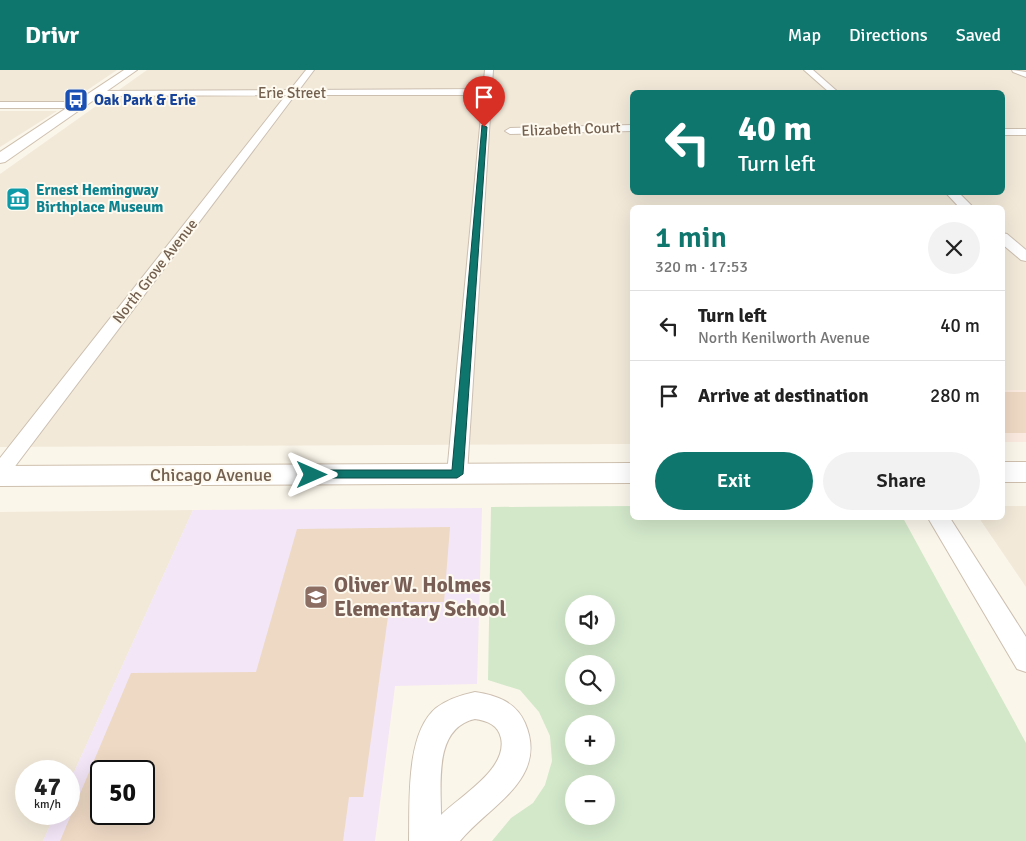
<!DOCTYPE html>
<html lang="en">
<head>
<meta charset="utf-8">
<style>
  :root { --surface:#fff; --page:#f2f2f2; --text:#222; --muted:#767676; --line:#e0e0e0; --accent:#0f766e }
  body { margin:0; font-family:Signika,sans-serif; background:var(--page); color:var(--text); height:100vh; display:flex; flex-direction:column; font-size:19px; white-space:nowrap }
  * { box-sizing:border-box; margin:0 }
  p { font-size:16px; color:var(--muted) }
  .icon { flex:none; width:28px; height:28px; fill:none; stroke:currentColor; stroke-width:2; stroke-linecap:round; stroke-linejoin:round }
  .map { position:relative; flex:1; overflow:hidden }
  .panel { position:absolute; left:630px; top:135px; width:375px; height:315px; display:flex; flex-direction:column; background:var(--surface); border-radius:8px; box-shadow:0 5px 20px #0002 }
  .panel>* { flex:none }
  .top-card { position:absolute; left:630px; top:20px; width:375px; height:105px; border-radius:8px; box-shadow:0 5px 20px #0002; background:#0f766e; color:#fff; overflow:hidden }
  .tools { position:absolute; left:565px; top:525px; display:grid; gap:10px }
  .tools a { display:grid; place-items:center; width:50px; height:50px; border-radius:50%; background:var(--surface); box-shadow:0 5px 20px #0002; font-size:25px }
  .speed { position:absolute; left:15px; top:690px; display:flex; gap:10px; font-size:25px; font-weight:700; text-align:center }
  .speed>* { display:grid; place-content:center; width:65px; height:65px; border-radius:50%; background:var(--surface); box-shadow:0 5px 20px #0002; line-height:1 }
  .speed small { font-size:12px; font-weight:400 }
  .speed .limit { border:2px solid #111; border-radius:8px; background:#fff; color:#111 }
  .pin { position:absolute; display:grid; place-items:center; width:42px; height:42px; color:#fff; margin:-51px -21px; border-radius:50% 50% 50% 0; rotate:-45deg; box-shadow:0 0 5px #0007 }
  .pin .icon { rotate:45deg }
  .me { position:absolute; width:55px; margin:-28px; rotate:90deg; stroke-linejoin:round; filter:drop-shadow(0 0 4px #0008) }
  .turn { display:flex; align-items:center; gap:18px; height:105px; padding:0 25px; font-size:22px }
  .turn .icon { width:65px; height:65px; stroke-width:2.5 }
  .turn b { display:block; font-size:35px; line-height:42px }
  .round { display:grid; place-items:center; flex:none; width:52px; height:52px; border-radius:26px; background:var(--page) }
  .summary { display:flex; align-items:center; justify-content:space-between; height:85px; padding:0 25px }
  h1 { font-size:30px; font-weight:600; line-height:38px; color:var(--accent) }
  .cta { display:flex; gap:10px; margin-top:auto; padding:10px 25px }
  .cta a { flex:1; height:58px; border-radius:30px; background:var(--accent); color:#fff; font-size:20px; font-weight:600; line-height:58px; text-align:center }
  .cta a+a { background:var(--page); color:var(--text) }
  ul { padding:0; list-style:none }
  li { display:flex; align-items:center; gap:15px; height:70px; padding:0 25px; border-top:1px solid var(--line) }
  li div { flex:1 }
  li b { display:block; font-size:19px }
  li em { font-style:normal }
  header { display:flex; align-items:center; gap:30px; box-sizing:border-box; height:70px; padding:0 25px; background:var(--accent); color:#fff }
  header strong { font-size:24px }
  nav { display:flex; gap:28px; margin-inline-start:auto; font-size:18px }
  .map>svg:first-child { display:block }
</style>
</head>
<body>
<header>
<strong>Drivr</strong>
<nav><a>Map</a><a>Directions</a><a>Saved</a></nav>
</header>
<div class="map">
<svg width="1026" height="771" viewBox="0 0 1026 771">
  <rect width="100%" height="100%" fill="#fbf6ea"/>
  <g fill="#f2e9d9" fill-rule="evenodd">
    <path d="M 0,0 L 117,0 L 71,31 L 0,31 Z"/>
    <path d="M 147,0 L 1026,0 L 1026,320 L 1003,320 L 1002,138 L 632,138 L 632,374 L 0,377 L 0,104 ZM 632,22 L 1002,22 L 1002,122 L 632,122 Z"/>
    <path d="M 0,41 L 57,41 L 0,77 Z"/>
    <path d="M 1003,436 L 1026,436 L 1026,517 L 979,448 L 1002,448 Z"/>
    <path d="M 193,440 L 69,713 L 69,701 L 26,701 L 26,744 L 55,744 L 43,771 L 0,771 L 0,442 Z"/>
  </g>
  <path fill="#faeadf" d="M 1002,320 L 1026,320 L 1026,372 L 1003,372 Z"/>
  <path fill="#f3e6f7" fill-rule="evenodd" d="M 482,438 L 477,614 L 395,616 L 375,771 L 43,771 L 55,744 L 69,744 L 69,713 L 193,440 ZM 101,701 L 144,701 L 144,744 L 101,744 Z"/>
  <path fill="#d2e8c9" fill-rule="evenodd" d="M 632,436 L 632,448 L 903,448 L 1026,673 L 1026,771 L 492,771 L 511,748 L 533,733 L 545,715 L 552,691 L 550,666 L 539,642 L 520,620 L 488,610 L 491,437 ZM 574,534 L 606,534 L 606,566 L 574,566 ZM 574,594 L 606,594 L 606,626 L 574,626 ZM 574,654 L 606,654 L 606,686 L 574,686 ZM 574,714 L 606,714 L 606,746 L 574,746 Z"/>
  <g fill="#eed9c4" fill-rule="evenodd">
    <rect x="1002" y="322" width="24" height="41"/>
    <path d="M 450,457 L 444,532 L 390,532 L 363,727 L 349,727 L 343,771 L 60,771 L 131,603 L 256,602 L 297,459 ZM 101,701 L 144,701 L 144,744 L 101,744 Z"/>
  </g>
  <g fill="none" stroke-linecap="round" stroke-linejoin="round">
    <g stroke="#ccbfb0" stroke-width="2">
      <g id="street">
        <path d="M 306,0 L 314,0 L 299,20 L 483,19 L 485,0 L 493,0 L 467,404 L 464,409 L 457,411 L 450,409 L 447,404 L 483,25 L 295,25 L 7,407 L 0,409 L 0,388 L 286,25 L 97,26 L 94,25 L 94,21 L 290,20 Z"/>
        <path d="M 804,0 L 813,0 L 838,22 L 829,22 Z"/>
        <path d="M 1012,0 L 1026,2 L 1026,7 L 1013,2 Z"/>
        <path d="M 0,32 L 79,32 L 84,35 L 79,38 L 0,38 Z"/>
        <path d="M 632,55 L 632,61 L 510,64 L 505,61 L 510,58 Z"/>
        <rect x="1002" y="59" width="24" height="6"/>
        <path d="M 945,122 L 958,122 L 974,138 L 960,138 Z"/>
        <path d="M 1002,163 L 1007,164 L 1026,180 L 1026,191 L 1021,190 L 1002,174 Z"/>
        <path d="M 928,448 L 950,448 L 1026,567 L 1026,602 L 1017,599 Z"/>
        <path d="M 475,622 C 496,625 516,632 525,653 C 549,709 490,735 460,771 L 409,771 C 410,734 405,664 436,638 C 448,629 461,625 475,622 ZM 475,649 C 488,651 498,655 501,668 C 508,699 460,726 441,745 C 441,712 434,658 475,649 Z"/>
      </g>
    </g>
    <g stroke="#cfc0ae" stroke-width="2">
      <g id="secondary">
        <path d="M 124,0 L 137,0 L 5,92 L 0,93 L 0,82 Z"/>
        <rect x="1002" y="392" width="24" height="20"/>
        <path d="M 632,393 L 632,413 L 0,416 L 0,396 Z"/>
      </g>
    </g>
    <use href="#street" fill="#fff" fill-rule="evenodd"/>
    <use href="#secondary" fill="#fff" fill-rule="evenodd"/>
  </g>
  <path fill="#0f766e" stroke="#0a4d48" d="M 482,55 L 487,57 L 463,404 L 457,408 L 307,408 L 306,405 L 307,402 L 312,400 L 452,400 Z"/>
  <defs>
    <g id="bus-square" transform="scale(1.25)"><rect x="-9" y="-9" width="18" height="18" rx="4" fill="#1a4fb4" stroke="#fefaf0"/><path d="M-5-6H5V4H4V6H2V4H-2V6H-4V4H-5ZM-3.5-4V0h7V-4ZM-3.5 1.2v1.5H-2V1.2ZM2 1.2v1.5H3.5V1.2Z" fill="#fff"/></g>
    <g id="museum-square" transform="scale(1.25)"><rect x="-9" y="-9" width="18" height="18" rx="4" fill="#0f9aa8" stroke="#fefaf0"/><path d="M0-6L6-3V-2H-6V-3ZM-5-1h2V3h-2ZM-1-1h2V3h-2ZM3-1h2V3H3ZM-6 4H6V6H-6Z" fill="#fff"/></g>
    <g id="school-square" transform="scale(1.25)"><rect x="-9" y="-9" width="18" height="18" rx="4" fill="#8d6e63" stroke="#fefaf0"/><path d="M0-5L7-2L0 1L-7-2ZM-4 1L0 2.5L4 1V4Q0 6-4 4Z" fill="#fff"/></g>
  </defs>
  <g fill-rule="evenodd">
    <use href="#bus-square" x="76" y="30"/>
    <use href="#museum-square" x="18" y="129"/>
    <use href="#school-square" x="316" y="527"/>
  </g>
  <g text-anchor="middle" stroke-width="4" stroke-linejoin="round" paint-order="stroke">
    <g font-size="15" fill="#74604f" stroke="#fefaf0">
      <text x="292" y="28">Erie Street</text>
      <text transform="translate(571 59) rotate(-2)" y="5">Elizabeth Court</text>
      <text transform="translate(155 201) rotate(-52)" y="5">North Grove Avenue</text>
    </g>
    <g font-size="15" font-weight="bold" fill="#164399" stroke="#fefaf0" text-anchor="start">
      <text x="94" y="35">Oak Park &amp; Erie</text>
    </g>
    <g font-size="15" font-weight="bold" fill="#0d838f" stroke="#fefaf0" text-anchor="start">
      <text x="36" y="125">Ernest Hemingway<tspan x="36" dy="17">Birthplace Museum</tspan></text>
    </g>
    <g font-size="18" fill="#74604f" stroke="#fefaf0">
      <text x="211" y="411">Chicago Avenue</text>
    </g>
    <g font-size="21" font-weight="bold" fill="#785e54" stroke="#fefaf0" text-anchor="start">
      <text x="334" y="522">Oliver W. Holmes<tspan x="334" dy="24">Elementary School</tspan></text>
    </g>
  </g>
</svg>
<div class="tools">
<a><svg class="icon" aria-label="sound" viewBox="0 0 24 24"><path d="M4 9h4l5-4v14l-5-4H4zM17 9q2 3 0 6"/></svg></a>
<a><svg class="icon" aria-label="search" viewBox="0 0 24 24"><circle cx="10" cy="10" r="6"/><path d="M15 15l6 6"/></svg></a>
<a>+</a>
<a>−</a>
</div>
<div class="speed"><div>47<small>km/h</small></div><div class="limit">50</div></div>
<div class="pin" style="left:484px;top:57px;background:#d93025"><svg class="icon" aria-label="arrive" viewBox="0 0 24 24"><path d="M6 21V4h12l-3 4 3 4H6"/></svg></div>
<svg class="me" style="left:312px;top:405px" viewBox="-20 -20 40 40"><path d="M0-17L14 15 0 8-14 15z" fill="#0f766e" stroke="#fff" stroke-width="4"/></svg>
<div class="top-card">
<div class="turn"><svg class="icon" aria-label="left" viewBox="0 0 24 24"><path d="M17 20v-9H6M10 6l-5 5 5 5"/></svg><div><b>40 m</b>Turn left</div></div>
</div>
<section class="panel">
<div class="summary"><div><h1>1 min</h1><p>320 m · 17:53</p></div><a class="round"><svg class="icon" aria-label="close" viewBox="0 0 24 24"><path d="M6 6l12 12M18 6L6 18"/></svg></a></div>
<ul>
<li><svg class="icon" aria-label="left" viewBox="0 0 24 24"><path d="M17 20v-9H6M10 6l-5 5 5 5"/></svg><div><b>Turn left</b><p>North Kenilworth Avenue</p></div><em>40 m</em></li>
<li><svg class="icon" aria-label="arrive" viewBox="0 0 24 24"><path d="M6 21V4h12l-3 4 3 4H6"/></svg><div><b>Arrive at destination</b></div><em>280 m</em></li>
</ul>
<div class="cta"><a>Exit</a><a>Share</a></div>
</section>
</div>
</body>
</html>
